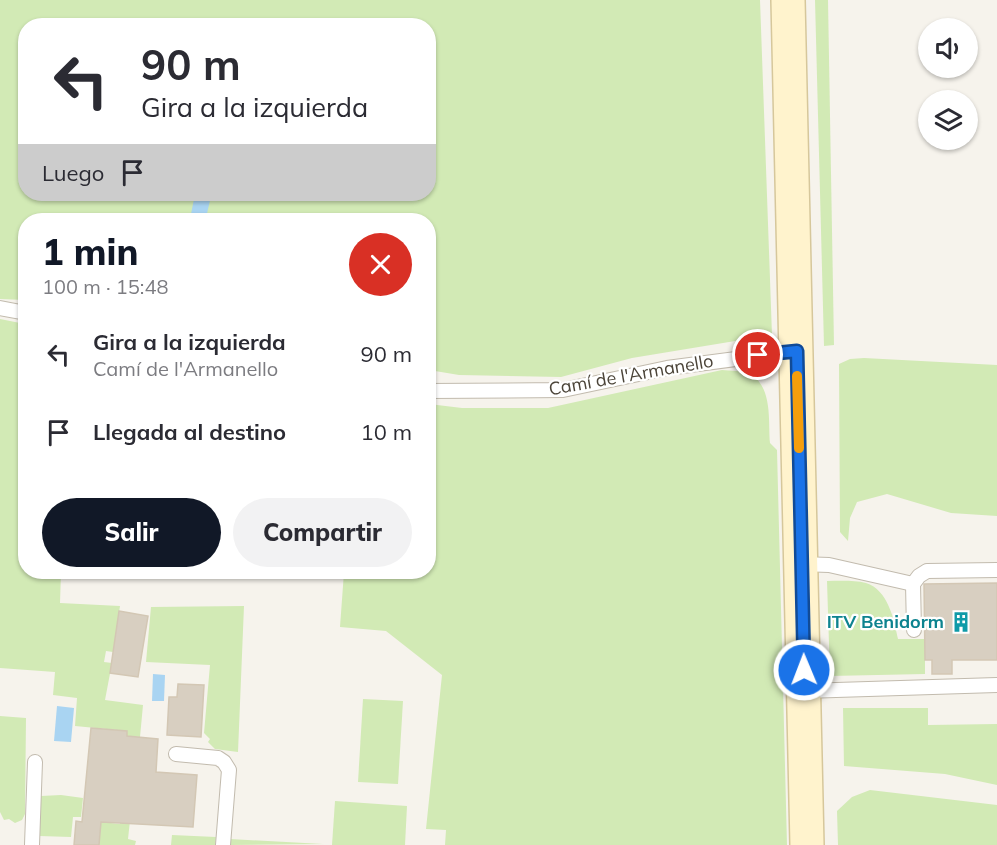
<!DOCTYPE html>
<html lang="es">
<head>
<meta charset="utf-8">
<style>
  :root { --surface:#fff; --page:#f2f2f3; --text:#2b2b33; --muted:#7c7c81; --accent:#111827 }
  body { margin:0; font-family:Mulish,sans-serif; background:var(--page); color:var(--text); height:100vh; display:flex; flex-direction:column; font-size:22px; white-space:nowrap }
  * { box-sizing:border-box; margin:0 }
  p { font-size:20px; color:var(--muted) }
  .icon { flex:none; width:33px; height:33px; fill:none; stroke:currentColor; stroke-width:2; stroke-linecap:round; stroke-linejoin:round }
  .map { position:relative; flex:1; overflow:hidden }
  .drawer { position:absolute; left:18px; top:213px; width:418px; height:366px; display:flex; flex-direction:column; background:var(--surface); border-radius:24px; box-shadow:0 2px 4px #0004 }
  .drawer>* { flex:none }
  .top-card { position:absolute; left:18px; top:18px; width:418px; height:183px; border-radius:24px; box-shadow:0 2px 4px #0004; background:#fff; color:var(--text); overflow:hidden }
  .buttons { position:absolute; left:918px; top:18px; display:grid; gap:12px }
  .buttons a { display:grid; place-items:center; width:60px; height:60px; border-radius:50%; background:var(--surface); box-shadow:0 2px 4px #0004; font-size:30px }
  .pin { position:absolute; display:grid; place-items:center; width:51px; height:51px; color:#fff; margin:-26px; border:3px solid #fff; border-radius:50%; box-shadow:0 2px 6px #0007 }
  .me { position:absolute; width:66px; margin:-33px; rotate:359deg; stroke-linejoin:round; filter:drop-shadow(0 0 4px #0008) }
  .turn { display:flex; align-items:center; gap:21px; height:126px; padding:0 24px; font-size:27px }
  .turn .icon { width:78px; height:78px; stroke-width:2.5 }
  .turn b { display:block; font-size:42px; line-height:51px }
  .then { display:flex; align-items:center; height:57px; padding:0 24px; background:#0003; gap:12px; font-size:22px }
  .round { display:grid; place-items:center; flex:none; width:63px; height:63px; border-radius:32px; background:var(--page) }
  .head { display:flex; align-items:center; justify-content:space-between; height:102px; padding:0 24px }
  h1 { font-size:36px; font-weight:800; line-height:45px; color:var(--accent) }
  .primary-button { display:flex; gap:12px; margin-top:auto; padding:12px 24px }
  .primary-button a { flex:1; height:69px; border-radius:36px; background:var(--accent); color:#fff; font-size:24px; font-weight:800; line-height:69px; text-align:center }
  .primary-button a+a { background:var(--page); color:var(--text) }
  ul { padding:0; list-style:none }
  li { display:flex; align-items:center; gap:18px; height:78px; padding:0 24px }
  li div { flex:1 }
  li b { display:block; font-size:22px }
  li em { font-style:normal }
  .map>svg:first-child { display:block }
</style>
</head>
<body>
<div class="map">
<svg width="997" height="845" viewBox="0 0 997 845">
  <rect width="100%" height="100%" fill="#f6f3ec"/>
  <g fill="#d2eab5" fill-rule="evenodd">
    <path d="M 0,0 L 760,0 L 772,335 L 632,358 L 561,377 L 459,375 L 429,370 L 429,220 L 26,220 L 25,300 L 0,299 ZM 26,26 L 429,26 L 429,194 L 26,194 Z"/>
    <path d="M 815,0 L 828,0 L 834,345 L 824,346 Z"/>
    <path d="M 0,319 L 25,324 L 25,426 L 18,468 L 25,468 L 26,572 L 61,572 L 60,603 L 120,606 L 113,652 L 106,651 L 104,662 L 112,663 L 105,700 L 143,705 L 140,737 L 127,736 L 127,731 L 75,726 L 77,698 L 53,695 L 55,672 L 0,668 Z"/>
    <path d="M 864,358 L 997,365 L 997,516 L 951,513 L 887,494 L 857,502 L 850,518 L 848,541 L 840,532 L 839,364 L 850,359 Z"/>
    <path d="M 722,370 C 730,371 742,370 750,374 C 773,387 768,421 770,443 L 777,450 L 787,845 L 445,845 L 446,830 L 426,829 L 442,675 L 386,631 L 340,627 L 344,572 L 429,572 L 429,404 L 462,408 L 548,408 Z"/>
    <path d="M 827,581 C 839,581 854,580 866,583 C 888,590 894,619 898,639 L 925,639 L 925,674 L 830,676 Z"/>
    <path d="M 244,606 L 238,752 L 215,749 L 208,742 L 210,739 L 204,733 L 210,665 L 146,662 L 151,607 Z"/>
    <path d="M 363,699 L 403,701 L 398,784 L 358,782 Z"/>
    <path d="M 843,708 L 928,708 L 928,725 L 997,724 L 997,785 L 945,774 L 844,766 Z"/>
    <path d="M 0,716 L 26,718 L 25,814 L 22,820 L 15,823 L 9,819 L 4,820 L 0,812 Z"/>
    <path d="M 870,790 L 997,805 L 997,845 L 838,845 L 837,811 L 852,797 Z"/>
    <path d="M 61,795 L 83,798 L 81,817 L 73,817 L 71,837 L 39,836 L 41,796 Z"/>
    <path d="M 335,801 L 407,806 L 405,845 L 332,845 Z"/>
    <path d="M 123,802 L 132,802 L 128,839 L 136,841 L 135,845 L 99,845 L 101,822 L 120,824 Z"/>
    <path d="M 172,835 L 216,837 L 215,845 L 171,845 Z"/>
    <path d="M 230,839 L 323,844 L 327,844 L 230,845 Z"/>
  </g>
  <g fill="#a9d4f2">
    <path d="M 195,194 L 211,196 L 206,218 L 191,214 Z"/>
    <path d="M 153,674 L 165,675 L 164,701 L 152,701 Z"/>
    <path d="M 57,706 L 74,708 L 71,742 L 54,741 Z"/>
  </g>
  <g fill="#d8cfc1" stroke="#d3c7b4" stroke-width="1.5">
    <path d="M 997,583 L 997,660 L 952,660 L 952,674 L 932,674 L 932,660 L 925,660 L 924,584 Z"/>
    <path d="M 119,611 L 148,616 L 138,677 L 110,673 Z"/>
    <path d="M 178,684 L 204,685 L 201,737 L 167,735 L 169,697 L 177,697 Z"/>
    <path d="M 91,728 L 127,731 L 127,736 L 158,739 L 156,772 L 197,775 L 193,827 L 101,822 L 99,845 L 74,845 L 76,821 L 82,822 Z"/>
  </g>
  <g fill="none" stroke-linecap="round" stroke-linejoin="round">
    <g stroke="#c2bbae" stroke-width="16">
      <g id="service">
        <path d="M 0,308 L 26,313"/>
        <path d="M 429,391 L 563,390 L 667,368 L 797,351"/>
        <path d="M 801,564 L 829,565 L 913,584 L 919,576 L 927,571 L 997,570"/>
        <path d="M 913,584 L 914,630"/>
        <path d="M 804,691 L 997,685"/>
        <path d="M 176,754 L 218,758 L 224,762 L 229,770 L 223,845"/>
        <path d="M 32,845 L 35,762"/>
      </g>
    </g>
    <g stroke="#d6c79b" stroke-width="36">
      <path id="secondary" d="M 788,0 L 807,845"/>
    </g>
    <use href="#service" stroke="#fff" stroke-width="14"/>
    <use href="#secondary" stroke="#fff3cd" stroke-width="33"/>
  </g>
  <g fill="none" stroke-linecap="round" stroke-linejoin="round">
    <g stroke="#114b97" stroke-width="15">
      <path id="route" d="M 758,355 L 797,351 L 804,670"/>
    </g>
    <use href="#route" stroke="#1a73e8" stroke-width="10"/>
    <path stroke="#f59e0b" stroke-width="10" d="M 797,376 L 799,448"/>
  </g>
  <defs>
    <g id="building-bare" transform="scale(1.62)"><path d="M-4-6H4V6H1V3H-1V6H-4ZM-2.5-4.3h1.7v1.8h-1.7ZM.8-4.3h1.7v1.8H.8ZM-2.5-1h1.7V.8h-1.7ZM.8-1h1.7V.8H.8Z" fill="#0f9aa8" stroke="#fff" stroke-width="2.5" paint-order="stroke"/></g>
  </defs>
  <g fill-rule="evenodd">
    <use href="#building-bare" x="961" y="622"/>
  </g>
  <g text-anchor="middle" stroke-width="4.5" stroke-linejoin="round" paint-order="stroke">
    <g font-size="18" fill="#4b4439" stroke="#fff">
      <text transform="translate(631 375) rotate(-10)" y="6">Camí de l'Armanello</text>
    </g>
    <g font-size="18" font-weight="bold" fill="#0d838f" stroke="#fff" text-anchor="end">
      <text x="944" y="628">ITV Benidorm</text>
    </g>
  </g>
</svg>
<div class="buttons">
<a><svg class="icon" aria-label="sound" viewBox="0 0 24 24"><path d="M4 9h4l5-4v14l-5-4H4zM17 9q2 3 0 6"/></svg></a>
<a><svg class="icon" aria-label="layers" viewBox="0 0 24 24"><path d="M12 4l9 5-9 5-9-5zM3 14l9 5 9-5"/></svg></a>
</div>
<div class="pin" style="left:758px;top:355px;background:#d93025"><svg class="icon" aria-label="arrive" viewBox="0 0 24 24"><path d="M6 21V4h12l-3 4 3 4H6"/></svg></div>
<svg class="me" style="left:804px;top:670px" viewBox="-20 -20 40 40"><circle r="17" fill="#1a73e8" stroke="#fff" stroke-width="3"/><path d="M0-11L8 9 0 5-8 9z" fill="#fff"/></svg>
<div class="top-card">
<div class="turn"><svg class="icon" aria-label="left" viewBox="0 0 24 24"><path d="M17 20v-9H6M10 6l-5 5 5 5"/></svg><div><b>90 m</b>Gira a la izquierda</div></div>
<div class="then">Luego<svg class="icon" aria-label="arrive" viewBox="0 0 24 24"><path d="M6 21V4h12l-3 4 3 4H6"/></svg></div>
</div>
<section class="drawer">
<div class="head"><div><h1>1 min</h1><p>100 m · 15:48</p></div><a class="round" style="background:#d93025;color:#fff"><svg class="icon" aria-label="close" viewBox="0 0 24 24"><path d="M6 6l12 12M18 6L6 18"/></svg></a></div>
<ul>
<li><svg class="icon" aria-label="left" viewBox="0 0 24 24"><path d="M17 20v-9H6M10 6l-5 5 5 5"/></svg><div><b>Gira a la izquierda</b><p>Camí de l'Armanello</p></div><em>90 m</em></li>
<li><svg class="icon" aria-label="arrive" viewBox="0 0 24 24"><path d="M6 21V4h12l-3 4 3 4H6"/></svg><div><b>Llegada al destino</b></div><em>10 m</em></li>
</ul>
<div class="primary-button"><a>Salir</a><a>Compartir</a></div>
</section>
</div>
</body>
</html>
